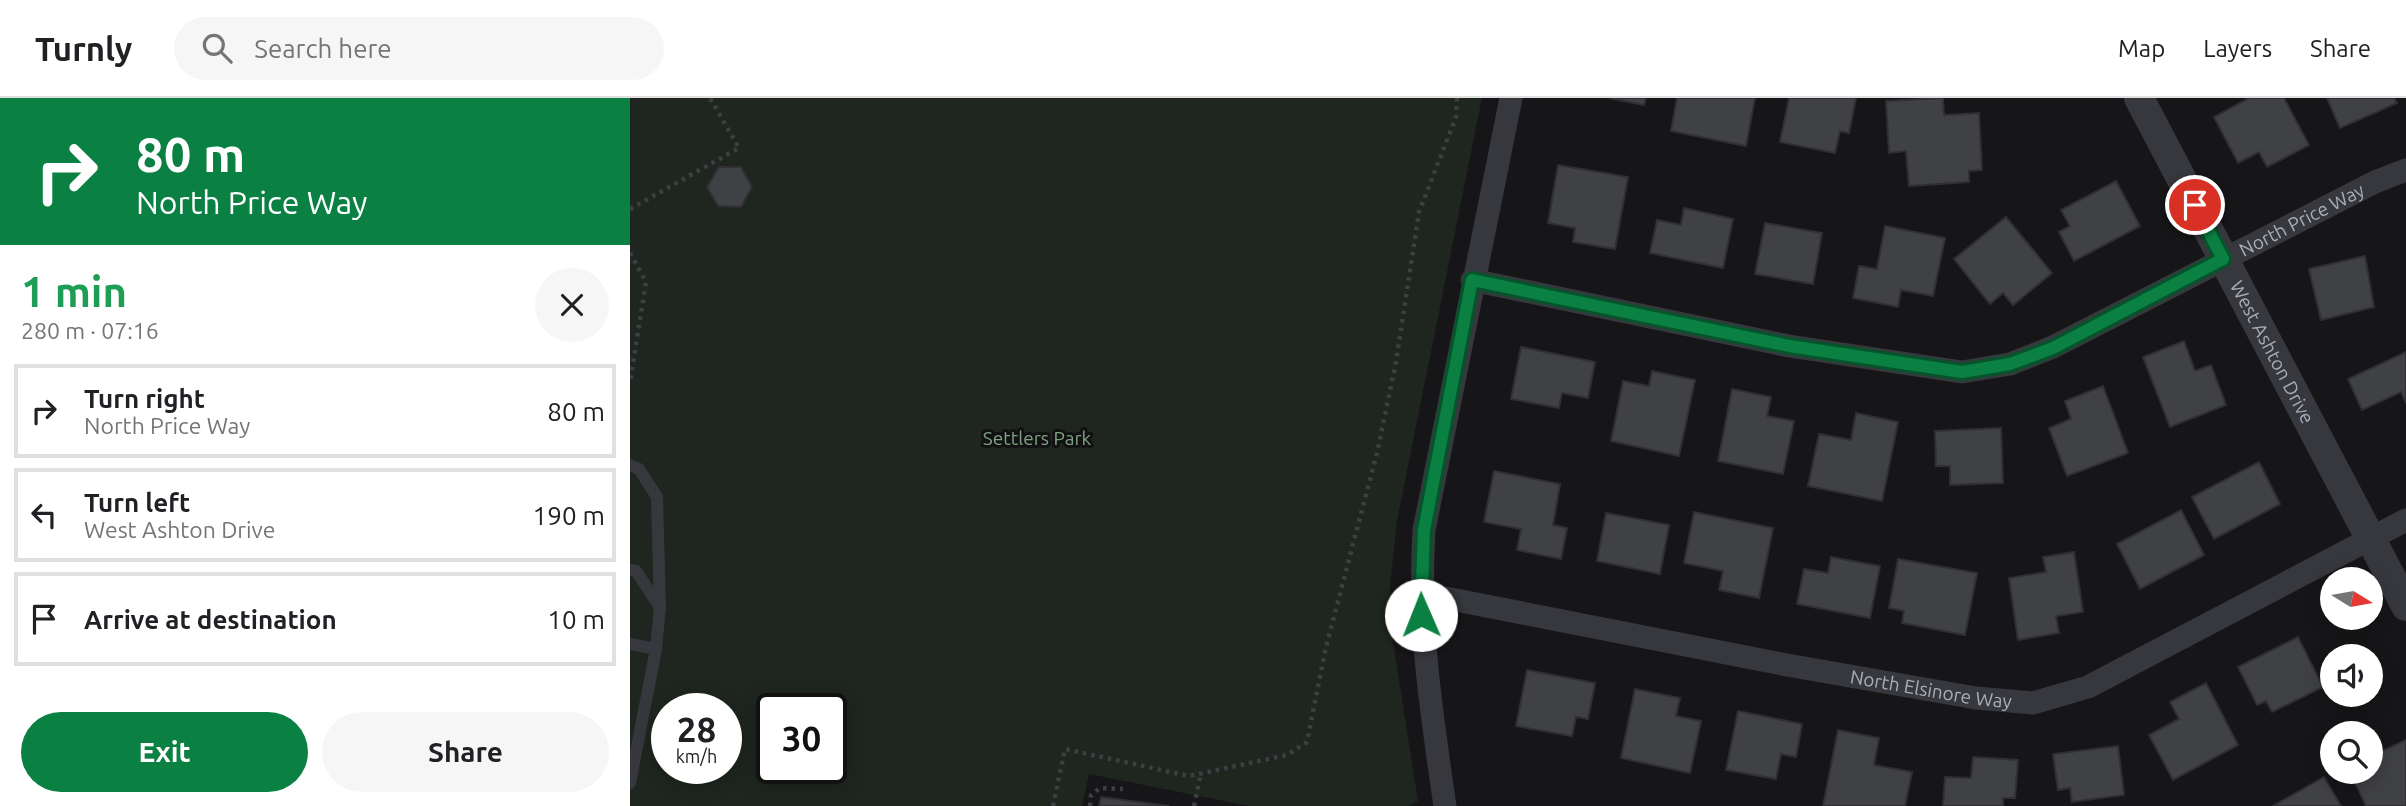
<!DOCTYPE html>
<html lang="en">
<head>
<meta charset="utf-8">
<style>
  :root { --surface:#fff; --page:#f6f6f6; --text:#202124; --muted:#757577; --line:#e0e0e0; --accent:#0b8043 }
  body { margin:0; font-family:Ubuntu,sans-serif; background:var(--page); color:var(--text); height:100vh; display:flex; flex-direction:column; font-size:26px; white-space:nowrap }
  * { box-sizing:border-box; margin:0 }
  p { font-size:23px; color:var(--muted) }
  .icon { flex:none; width:38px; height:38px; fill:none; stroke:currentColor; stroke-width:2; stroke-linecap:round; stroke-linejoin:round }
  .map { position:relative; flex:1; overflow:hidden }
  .details { display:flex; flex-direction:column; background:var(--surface); width:630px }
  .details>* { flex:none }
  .top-card { background:#0b8043; color:#fff; overflow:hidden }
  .needle { width:46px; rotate:101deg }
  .tools { position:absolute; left:1690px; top:469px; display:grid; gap:14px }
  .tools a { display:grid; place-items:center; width:63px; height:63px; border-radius:50%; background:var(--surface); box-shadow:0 4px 18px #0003; font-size:35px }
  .speed { position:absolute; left:21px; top:595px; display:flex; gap:14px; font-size:35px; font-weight:700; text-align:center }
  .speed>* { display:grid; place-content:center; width:91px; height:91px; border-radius:50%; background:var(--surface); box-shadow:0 4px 18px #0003; line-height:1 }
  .speed small { font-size:18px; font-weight:400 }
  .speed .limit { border:4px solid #111; border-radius:10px; background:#fff; color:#111 }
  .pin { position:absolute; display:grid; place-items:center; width:60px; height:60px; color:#fff; margin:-30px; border:4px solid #fff; border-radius:50%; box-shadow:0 2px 7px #0007 }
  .me { position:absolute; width:77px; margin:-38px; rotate:359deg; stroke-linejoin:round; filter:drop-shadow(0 0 5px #0008) }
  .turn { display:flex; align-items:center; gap:24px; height:147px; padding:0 21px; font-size:32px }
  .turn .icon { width:91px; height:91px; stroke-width:2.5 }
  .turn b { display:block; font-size:49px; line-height:60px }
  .round { display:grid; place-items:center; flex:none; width:74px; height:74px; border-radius:37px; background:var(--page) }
  .head { display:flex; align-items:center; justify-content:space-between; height:119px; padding:0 21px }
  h1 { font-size:42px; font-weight:600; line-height:52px; color:#1e9e55 }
  .primary-button { display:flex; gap:14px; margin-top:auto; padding:14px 21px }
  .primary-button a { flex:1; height:80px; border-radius:42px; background:var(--accent); color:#fff; font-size:28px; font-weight:600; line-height:80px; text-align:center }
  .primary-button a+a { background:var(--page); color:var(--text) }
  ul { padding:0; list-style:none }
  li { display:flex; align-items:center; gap:21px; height:94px; margin:0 14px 10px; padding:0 7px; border:4px solid var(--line); border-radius:0px }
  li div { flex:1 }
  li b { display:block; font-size:26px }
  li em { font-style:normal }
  header { display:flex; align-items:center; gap:42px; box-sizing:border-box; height:98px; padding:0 35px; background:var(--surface); border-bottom:2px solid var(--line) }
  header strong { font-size:33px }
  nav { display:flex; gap:38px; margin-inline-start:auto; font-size:24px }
  .search { width:490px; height:63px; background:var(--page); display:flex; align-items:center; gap:18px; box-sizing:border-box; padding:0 24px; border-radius:38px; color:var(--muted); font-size:26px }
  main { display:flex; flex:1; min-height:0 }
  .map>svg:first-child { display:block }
</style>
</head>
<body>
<header>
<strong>Turnly</strong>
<div class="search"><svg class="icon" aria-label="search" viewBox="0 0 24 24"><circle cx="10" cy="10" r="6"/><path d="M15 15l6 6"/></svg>Search here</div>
<nav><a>Map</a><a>Layers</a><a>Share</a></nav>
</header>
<main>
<section class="details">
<div class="top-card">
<div class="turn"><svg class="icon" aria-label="right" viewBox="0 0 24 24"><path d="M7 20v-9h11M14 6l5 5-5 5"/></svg><div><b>80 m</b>North Price Way</div></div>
</div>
<div class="head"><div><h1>1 min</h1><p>280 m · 07:16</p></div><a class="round"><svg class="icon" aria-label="close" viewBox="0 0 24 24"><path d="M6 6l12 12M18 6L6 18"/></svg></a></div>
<ul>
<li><svg class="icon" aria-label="right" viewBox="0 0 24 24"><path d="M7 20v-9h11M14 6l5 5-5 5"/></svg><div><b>Turn right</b><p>North Price Way</p></div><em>80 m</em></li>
<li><svg class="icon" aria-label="left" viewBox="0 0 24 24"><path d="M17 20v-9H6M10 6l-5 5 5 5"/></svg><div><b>Turn left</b><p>West Ashton Drive</p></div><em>190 m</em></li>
<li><svg class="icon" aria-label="arrive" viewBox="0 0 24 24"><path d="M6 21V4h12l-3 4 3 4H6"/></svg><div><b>Arrive at destination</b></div><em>10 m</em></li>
</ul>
<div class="primary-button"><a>Exit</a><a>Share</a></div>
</section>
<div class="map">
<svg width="1776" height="708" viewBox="0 0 1776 708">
  <rect width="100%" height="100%" fill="#161618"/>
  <path fill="#1e261f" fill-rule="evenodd" d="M 0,0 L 852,0 L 767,423 L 760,488 L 763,544 L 788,703 L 778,708 L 619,708 L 459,676 L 452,708 L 0,708 ZM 37,611 L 96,611 L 96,670 L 37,670 ZM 142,611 L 201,611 L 201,670 L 142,670 Z"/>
  <g fill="#404145" stroke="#303034" stroke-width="2">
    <path d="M 979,0 L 1016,0 L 1014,7 Z"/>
    <path d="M 1047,0 L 1125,0 L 1116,48 L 1041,33 Z"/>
    <path d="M 1159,0 L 1226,0 L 1219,35 L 1210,33 L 1205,55 L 1150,44 Z"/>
    <path d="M 1313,0 L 1314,17 L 1349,15 L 1352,72 L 1339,73 L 1339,84 L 1279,88 L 1276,53 L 1259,55 L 1256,3 Z"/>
    <path d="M 1619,0 L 1654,0 L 1679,47 L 1637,69 L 1629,54 L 1608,65 L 1584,19 Z"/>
    <path d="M 1697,0 L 1764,0 L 1767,5 L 1710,30 Z"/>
    <path d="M 928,67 L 998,79 L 985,151 L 943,144 L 945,130 L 918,125 Z"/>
    <path d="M 89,69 L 111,69 L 122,89 L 111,109 L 88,108 L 77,89 Z"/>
    <path d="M 1486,83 L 1510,128 L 1444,163 L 1429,134 L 1440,128 L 1431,112 Z"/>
    <path d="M 1054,110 L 1103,121 L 1093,170 L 1020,155 L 1027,122 L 1051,127 Z"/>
    <path d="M 1376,119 L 1422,175 L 1383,207 L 1373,195 L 1360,206 L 1324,161 Z"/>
    <path d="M 1135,125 L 1192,135 L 1183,186 L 1125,176 Z"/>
    <path d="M 1255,128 L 1315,140 L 1303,198 L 1271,192 L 1268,209 L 1223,200 L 1229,168 L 1247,171 Z"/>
    <path d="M 1735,158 L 1744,209 L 1691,222 L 1679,171 Z"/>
    <path d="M 1554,243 L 1565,273 L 1581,267 L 1596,307 L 1540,329 L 1513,259 Z"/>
    <path d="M 891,249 L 965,264 L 958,300 L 932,295 L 929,310 L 881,301 Z"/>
    <path d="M 1776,254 L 1776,305 L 1771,294 L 1732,312 L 1718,281 Z"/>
    <path d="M 1022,273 L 1065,282 L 1049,358 L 981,343 L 993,283 L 1019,288 Z"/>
    <path d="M 1473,288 L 1498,355 L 1437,378 L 1419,330 L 1441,321 L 1435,303 Z"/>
    <path d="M 1102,291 L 1141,299 L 1137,318 L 1164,323 L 1153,376 L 1088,363 Z"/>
    <path d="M 1226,315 L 1268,324 L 1252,403 L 1178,388 L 1189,336 L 1221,342 Z"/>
    <path d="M 1371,330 L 1373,385 L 1320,387 L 1320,368 L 1306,368 L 1305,333 Z"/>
    <path d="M 1629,364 L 1650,406 L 1584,441 L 1562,399 Z"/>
    <path d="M 864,373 L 930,386 L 923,427 L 937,430 L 931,461 L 887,452 L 891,431 L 854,424 Z"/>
    <path d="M 1551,412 L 1574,457 L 1510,491 L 1487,446 Z"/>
    <path d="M 1064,414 L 1143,430 L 1129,500 L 1089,492 L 1093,473 L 1054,465 Z"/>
    <path d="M 976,415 L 1039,427 L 1030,476 L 967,463 Z"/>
    <path d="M 1444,454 L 1453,514 L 1426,518 L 1429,535 L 1388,542 L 1379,480 L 1416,474 L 1413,459 Z"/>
    <path d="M 1201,459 L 1250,468 L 1240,520 L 1167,506 L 1174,471 L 1198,475 Z"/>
    <path d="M 1268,461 L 1347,475 L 1335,537 L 1272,525 L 1274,513 L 1259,510 Z"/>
    <path d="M 1668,539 L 1693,589 L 1642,614 L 1636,603 L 1627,607 L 1608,569 Z"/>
    <path d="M 897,572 L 965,585 L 958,621 L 946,619 L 942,638 L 886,628 Z"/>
    <path d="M 1576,585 L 1608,647 L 1543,682 L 1519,637 L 1549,621 L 1540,604 Z"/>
    <path d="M 1005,591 L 1050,600 L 1046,618 L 1071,623 L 1060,675 L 991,660 Z"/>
    <path d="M 1108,613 L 1172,626 L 1166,659 L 1151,656 L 1146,681 L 1096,672 Z"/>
    <path d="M 1208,632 L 1249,640 L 1244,667 L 1282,674 L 1275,708 L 1193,708 Z"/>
    <path d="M 1776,642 L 1776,708 L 1736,708 L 1720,674 L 1741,674 L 1741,658 Z"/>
    <path d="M 1488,648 L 1494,697 L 1442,704 L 1440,690 L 1428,692 L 1423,656 Z"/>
    <path d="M 1343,659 L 1388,662 L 1385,700 L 1373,700 L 1373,708 L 1313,708 L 1315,679 L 1341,680 Z"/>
    <path d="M 1694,679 L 1711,708 L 1643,708 Z"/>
    <path d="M 471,699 L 539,708 L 469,708 Z"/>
  </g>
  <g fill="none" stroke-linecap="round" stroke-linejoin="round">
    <g stroke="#3d3f44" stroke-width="4.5" stroke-dasharray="3.5 5" stroke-linecap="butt">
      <path d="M 0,111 L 109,50 L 80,0"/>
      <path d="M 0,155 L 16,184 L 0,284"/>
      <path d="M 423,708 L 435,651 L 559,678 L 657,657 L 677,644 L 696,549 L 747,355 L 766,264 L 789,114 L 826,19 L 827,0"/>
      <path d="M 460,708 L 461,697 L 470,690 L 493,691"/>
      <path d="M 564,708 L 571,675"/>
    </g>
    <g stroke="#37383d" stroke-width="12">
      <path d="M 0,367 L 9,371 L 27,399 L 30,509 L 26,551"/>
      <path d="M 0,472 L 6,473 L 30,509"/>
      <path d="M 0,546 L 26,551 L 0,685"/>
    </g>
    <g stroke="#37383d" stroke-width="23">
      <path id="s1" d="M 842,182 L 1159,248 L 1332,274 L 1380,266 L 1423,249 L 1745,84 L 1776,72"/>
      <path id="s2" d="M 790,495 L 1157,567 L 1346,600 L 1403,605 L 1458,589 L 1776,422"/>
      <path d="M 815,708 C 801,611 788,531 794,432 L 881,0"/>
    </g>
    <path stroke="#37383d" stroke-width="30" id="s3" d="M 1509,0 L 1776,508"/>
  </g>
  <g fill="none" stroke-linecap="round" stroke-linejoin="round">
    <g stroke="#07532c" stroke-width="18">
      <path id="route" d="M 791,517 L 794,432 L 842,182 L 1159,248 L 1332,274 L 1380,266 L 1423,250 L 1593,161 L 1565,107"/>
    </g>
    <use href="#route" stroke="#0b8043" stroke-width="12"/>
  </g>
  <g text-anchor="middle" stroke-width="6" stroke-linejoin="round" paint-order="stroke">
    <g font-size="19" fill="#a8adb8" stroke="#111113">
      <text dy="7" stroke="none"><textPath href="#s1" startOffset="873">North Price Way</textPath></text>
      <text dy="7" stroke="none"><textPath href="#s3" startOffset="287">West Ashton Drive</textPath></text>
      <text dy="7" stroke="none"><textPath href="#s2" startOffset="520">North Elsinore Way</textPath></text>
    </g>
    <g font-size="19" fill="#7fa381" stroke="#111113">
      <text x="407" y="347">Settlers Park</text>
    </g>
  </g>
</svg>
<div class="tools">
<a><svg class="needle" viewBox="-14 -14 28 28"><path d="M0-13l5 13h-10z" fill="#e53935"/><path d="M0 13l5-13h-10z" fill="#757577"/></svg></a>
<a><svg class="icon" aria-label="sound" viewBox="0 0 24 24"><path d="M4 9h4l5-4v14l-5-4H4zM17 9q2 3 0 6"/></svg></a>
<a><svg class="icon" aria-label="search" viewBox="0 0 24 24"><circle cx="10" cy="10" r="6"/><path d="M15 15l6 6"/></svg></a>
</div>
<div class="speed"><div>28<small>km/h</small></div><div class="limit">30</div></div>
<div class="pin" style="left:1565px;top:107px;background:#d93025"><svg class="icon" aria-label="arrive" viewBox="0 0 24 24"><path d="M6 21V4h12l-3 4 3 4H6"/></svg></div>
<svg class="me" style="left:791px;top:517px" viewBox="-20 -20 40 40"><circle r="19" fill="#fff"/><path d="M0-13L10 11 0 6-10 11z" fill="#0b8043"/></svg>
</div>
</main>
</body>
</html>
